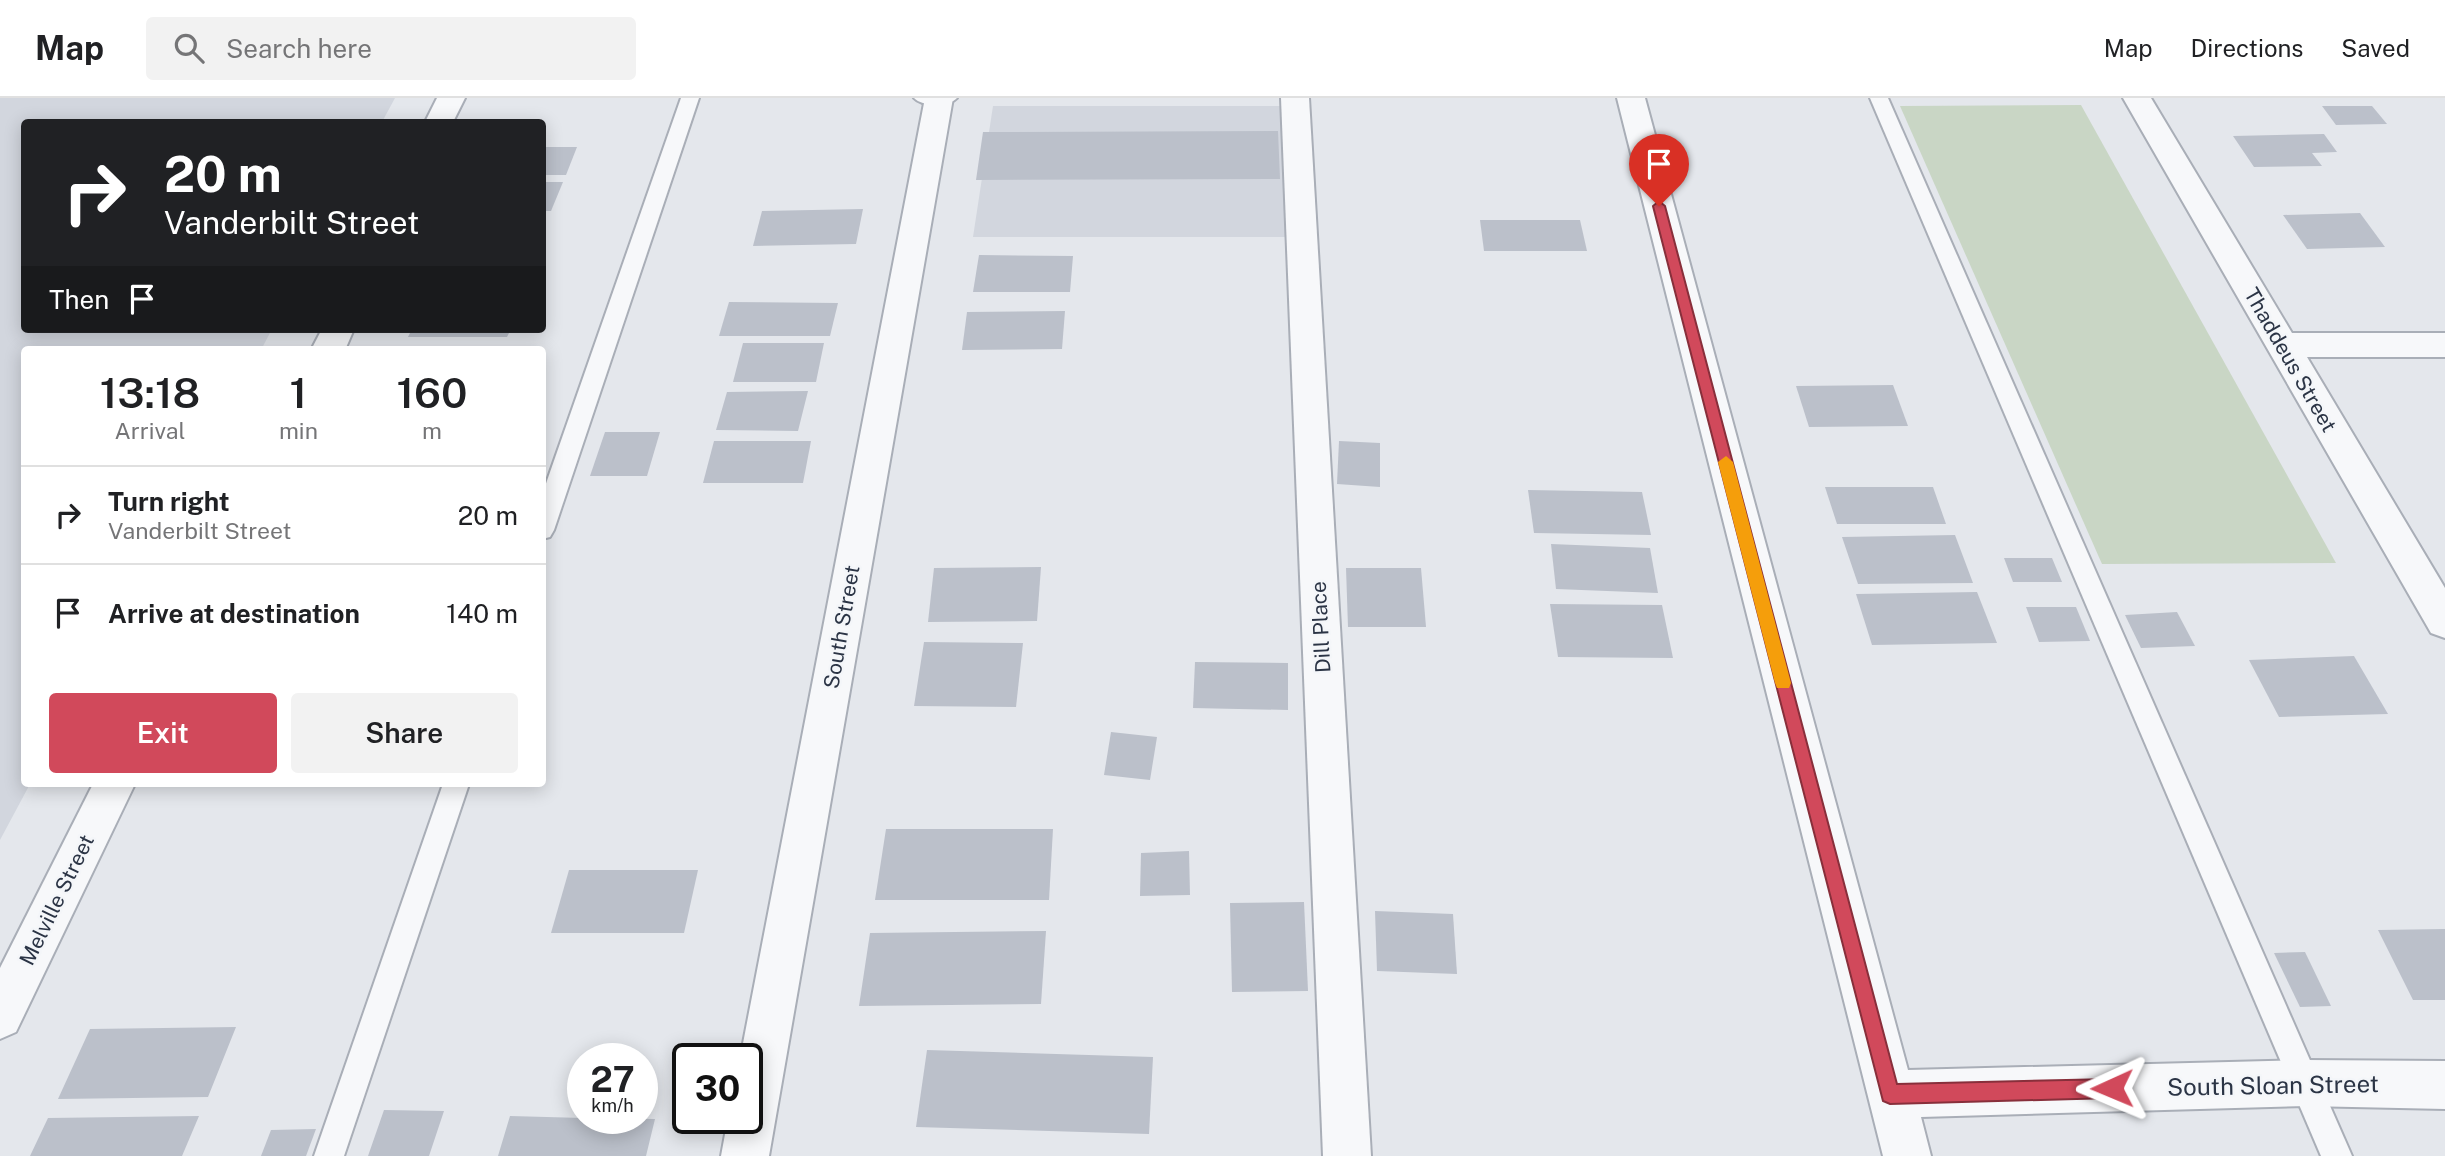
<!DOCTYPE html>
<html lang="en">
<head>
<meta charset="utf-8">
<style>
  :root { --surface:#fff; --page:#f2f2f2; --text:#202124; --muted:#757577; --line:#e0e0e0; --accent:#d1495b }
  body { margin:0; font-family:"Public Sans",sans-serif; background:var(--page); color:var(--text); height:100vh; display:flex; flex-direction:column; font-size:26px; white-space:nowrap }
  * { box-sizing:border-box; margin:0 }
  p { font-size:23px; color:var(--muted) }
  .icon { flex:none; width:38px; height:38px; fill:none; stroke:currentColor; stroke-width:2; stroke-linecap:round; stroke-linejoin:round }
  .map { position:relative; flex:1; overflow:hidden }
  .details { position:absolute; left:21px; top:248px; width:525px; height:441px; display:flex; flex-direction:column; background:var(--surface); border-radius:7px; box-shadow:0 4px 18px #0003 }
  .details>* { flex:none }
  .top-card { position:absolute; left:21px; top:21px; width:525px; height:214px; border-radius:7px; box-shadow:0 4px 18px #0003; background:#202124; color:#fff; overflow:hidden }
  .speed { position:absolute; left:567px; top:945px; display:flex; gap:14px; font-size:35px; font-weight:700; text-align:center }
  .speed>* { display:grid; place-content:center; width:91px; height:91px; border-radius:50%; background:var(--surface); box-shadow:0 4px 18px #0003; line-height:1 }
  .speed small { font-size:18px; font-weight:400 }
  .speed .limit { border:4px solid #111; border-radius:10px; background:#fff; color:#111 }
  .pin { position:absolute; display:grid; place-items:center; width:60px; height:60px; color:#fff; margin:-72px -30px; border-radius:50% 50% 50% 0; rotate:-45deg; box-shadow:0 0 7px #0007 }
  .pin .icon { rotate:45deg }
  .me { position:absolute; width:77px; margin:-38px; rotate:269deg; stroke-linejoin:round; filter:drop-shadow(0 0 5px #0008) }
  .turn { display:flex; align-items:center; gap:24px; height:147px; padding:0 28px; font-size:32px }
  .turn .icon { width:91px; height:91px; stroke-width:2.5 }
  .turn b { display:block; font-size:49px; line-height:60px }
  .then { display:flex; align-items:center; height:66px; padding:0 28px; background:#0003; gap:14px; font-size:26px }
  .eta { display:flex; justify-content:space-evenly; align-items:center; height:119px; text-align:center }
  .eta b { font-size:42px; font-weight:600; line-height:49px }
  .cta { display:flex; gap:14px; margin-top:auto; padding:14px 28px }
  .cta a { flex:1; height:80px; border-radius:7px; background:var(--accent); color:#fff; font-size:28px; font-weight:600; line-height:80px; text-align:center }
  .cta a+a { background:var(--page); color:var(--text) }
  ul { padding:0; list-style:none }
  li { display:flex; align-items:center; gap:21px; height:98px; padding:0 28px; border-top:2px solid var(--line) }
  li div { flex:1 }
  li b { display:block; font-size:26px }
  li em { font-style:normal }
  header { display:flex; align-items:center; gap:42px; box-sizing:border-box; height:98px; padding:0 35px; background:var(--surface); border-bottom:2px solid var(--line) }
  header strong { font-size:33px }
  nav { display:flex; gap:38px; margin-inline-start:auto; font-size:24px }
  .search { width:490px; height:63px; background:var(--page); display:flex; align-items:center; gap:18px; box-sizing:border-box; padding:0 24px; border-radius:7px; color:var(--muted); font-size:26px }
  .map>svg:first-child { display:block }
</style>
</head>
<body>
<header>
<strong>Map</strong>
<div class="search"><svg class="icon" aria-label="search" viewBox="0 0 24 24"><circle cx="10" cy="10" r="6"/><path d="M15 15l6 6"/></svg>Search here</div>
<nav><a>Map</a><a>Directions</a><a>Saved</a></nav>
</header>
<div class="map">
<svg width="2445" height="1058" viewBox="0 0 2445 1058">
  <rect width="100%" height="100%" fill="#e4e7ec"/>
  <g fill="#d2d6de">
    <path d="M 0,0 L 395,0 L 382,24 L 24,24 L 24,231 L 272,231 L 261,252 L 24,252 L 24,686 L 30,686 L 0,742 Z"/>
    <path d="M 993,8 L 1283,8 L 1287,139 L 973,139 Z"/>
  </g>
  <path fill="#c9d6c5" d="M 2081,7 L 2336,465 L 2102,466 L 1900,8 Z"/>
  <g fill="#bbc0ca">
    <path d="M 2322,8 L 2372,8 L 2387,26 L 2336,27 Z"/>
    <path d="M 1278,33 L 1280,81 L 976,82 L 983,34 Z"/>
    <path d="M 2324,36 L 2337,54 L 2312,55 L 2322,68 L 2254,69 L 2233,38 Z"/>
    <path d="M 542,49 L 577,49 L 566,77 L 542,77 Z"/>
    <path d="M 542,84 L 563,84 L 551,113 L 542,113 Z"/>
    <path d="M 863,111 L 856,146 L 753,148 L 762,113 Z"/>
    <path d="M 2360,115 L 2385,149 L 2307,151 L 2283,117 Z"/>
    <path d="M 1480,122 L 1580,122 L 1587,153 L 1484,153 Z"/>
    <path d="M 979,157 L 1073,158 L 1070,194 L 973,194 Z"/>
    <path d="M 729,204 L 838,205 L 830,238 L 719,238 Z"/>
    <path d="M 1065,213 L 1062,251 L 962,252 L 967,214 Z"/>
    <path d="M 412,231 L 511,231 L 507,239 L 408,239 Z"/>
    <path d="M 743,245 L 824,245 L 816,284 L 733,284 Z"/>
    <path d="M 1893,287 L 1908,328 L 1809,329 L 1796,288 Z"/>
    <path d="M 808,293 L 798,333 L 716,332 L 727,294 Z"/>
    <path d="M 605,334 L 660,334 L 647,378 L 590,378 Z"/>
    <path d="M 714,343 L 811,343 L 803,385 L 703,385 Z"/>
    <path d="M 1339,343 L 1380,345 L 1380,389 L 1337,386 Z"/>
    <path d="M 1825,389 L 1933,389 L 1946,426 L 1837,426 Z"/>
    <path d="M 1528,392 L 1642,394 L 1651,437 L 1534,435 Z"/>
    <path d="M 1955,437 L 1973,485 L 1858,486 L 1842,439 Z"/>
    <path d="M 1551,446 L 1650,450 L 1658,495 L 1556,491 Z"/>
    <path d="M 2004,460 L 2052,460 L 2062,484 L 2013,484 Z"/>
    <path d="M 1041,469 L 1037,523 L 928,524 L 934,470 Z"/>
    <path d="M 1346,470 L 1421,470 L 1426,529 L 1348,529 Z"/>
    <path d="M 1977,494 L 1997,545 L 1872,547 L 1856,496 Z"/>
    <path d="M 1550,506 L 1662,507 L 1673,560 L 1558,559 Z"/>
    <path d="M 2026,509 L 2076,509 L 2090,543 L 2039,544 Z"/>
    <path d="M 2177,514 L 2195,548 L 2141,550 L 2125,517 Z"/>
    <path d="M 924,544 L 1023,545 L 1016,609 L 914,608 Z"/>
    <path d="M 2354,558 L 2388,616 L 2279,619 L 2249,562 Z"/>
    <path d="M 1195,564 L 1288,565 L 1288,612 L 1193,610 Z"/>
    <path d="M 1111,634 L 1157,639 L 1150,682 L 1104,677 Z"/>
    <path d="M 886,731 L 1053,731 L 1049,802 L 875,802 Z"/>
    <path d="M 1189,753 L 1190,797 L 1140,798 L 1141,755 Z"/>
    <path d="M 569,772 L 698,772 L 684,835 L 551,835 Z"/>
    <path d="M 1304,804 L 1308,893 L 1232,894 L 1230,805 Z"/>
    <path d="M 1375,813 L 1453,816 L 1457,876 L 1377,873 Z"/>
    <path d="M 2445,831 L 2445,902 L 2413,902 L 2378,832 Z"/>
    <path d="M 1046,833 L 1041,906 L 859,908 L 870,835 Z"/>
    <path d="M 2305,854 L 2331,908 L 2300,909 L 2274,855 Z"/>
    <path d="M 236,929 L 208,999 L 58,1001 L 90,931 Z"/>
    <path d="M 927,952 L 1153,959 L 1149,1036 L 916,1029 Z"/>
    <path d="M 384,1012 L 444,1013 L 429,1058 L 368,1058 Z"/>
    <path d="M 199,1018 L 182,1058 L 30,1058 L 48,1020 Z"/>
    <path d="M 510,1018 L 583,1020 L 655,1021 L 646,1058 L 498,1058 Z"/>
    <path d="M 316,1031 L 306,1058 L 261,1058 L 271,1032 Z"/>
  </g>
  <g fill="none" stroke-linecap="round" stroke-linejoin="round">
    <g stroke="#a9aeb7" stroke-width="4">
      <g id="lane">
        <path d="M 681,0 L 699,0 L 554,432 L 550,439 L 542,441 L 542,397 Z"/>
        <path d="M 914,0 L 957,0 C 949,9 922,9 914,0 Z"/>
        <path d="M 1870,0 L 1888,0 L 2352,1058 L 2321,1058 Z"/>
        <path d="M 443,686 L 469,686 L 344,1058 L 314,1058 Z"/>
      </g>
    </g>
    <g stroke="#a9aeb7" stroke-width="4">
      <g id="street">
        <path d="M 437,0 L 465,0 L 453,24 L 425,24 Z"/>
        <path d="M 925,0 L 953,0 L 769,1058 L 721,1058 L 728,1020 L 747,1020 L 747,961 L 740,961 Z"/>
        <path d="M 1281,0 L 1309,0 L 1371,1058 L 1323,1058 Z"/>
        <path d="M 1617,0 L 1645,0 L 1908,972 L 2306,962 L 2445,963 L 2445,1011 L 2306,1008 L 1921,1019 L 1931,1058 L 1883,1058 Z"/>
        <path d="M 2123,0 L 2151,0 L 2292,235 L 2445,235 L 2445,259 L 2307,259 L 2445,490 L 2445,540 L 2431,535 Z"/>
        <path d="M 322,231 L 354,231 L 345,252 L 311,252 Z"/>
        <path d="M 93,686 L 135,686 L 16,934 L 0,941 L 0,870 Z"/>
      </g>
    </g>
    <use href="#lane" fill="#f7f8fa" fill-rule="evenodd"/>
    <use href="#street" fill="#f7f8fa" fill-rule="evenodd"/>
  </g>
  <path fill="#d1495b" stroke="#882f3b" stroke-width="2" d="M 1659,103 L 1665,108 L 1897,986 L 2112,981 L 2119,984 L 2122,990 L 2119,997 L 2112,1000 L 1890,1006 L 1883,1003 L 1653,108 Z"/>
  <path fill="#f59e0b" d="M 1726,358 L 1733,364 L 1791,585 L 1789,590 L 1777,590 L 1775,585 L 1718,364 Z"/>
  <g text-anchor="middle" stroke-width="5" stroke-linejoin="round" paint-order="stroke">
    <g font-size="21" fill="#2b3445" stroke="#f4f6f9">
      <text transform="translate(2290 262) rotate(60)" y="7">Thaddeus Street</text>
      <text transform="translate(842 529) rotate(-80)" y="7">South Street</text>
      <text transform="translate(1321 529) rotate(-93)" y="7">Dill Place</text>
      <text transform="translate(57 802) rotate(-64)" y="7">Melville Street</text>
    </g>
    <g font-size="24" fill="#2b3445" stroke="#f4f6f9">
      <text transform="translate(2273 988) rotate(-1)" y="8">South Sloan Street</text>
    </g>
  </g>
</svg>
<div class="speed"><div>27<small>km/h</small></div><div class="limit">30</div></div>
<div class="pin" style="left:1659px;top:108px;background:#d93025"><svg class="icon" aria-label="arrive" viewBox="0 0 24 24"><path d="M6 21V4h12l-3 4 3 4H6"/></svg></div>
<svg class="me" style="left:2112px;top:990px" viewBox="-20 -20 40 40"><path d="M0-17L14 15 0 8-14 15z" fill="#d1495b" stroke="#fff" stroke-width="4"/></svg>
<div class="top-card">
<div class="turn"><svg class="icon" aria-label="right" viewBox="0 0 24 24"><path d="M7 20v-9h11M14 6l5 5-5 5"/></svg><div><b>20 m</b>Vanderbilt Street</div></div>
<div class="then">Then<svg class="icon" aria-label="arrive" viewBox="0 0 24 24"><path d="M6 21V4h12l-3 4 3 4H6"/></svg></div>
</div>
<section class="details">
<div class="eta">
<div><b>13:18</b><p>Arrival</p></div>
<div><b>1</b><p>min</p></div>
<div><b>160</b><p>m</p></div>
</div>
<ul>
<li><svg class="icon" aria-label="right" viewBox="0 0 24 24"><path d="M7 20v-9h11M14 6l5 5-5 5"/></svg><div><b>Turn right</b><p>Vanderbilt Street</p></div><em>20 m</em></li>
<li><svg class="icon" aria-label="arrive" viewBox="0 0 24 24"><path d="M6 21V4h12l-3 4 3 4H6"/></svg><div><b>Arrive at destination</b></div><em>140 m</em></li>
</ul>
<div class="cta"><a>Exit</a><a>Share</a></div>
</section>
</div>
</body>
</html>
